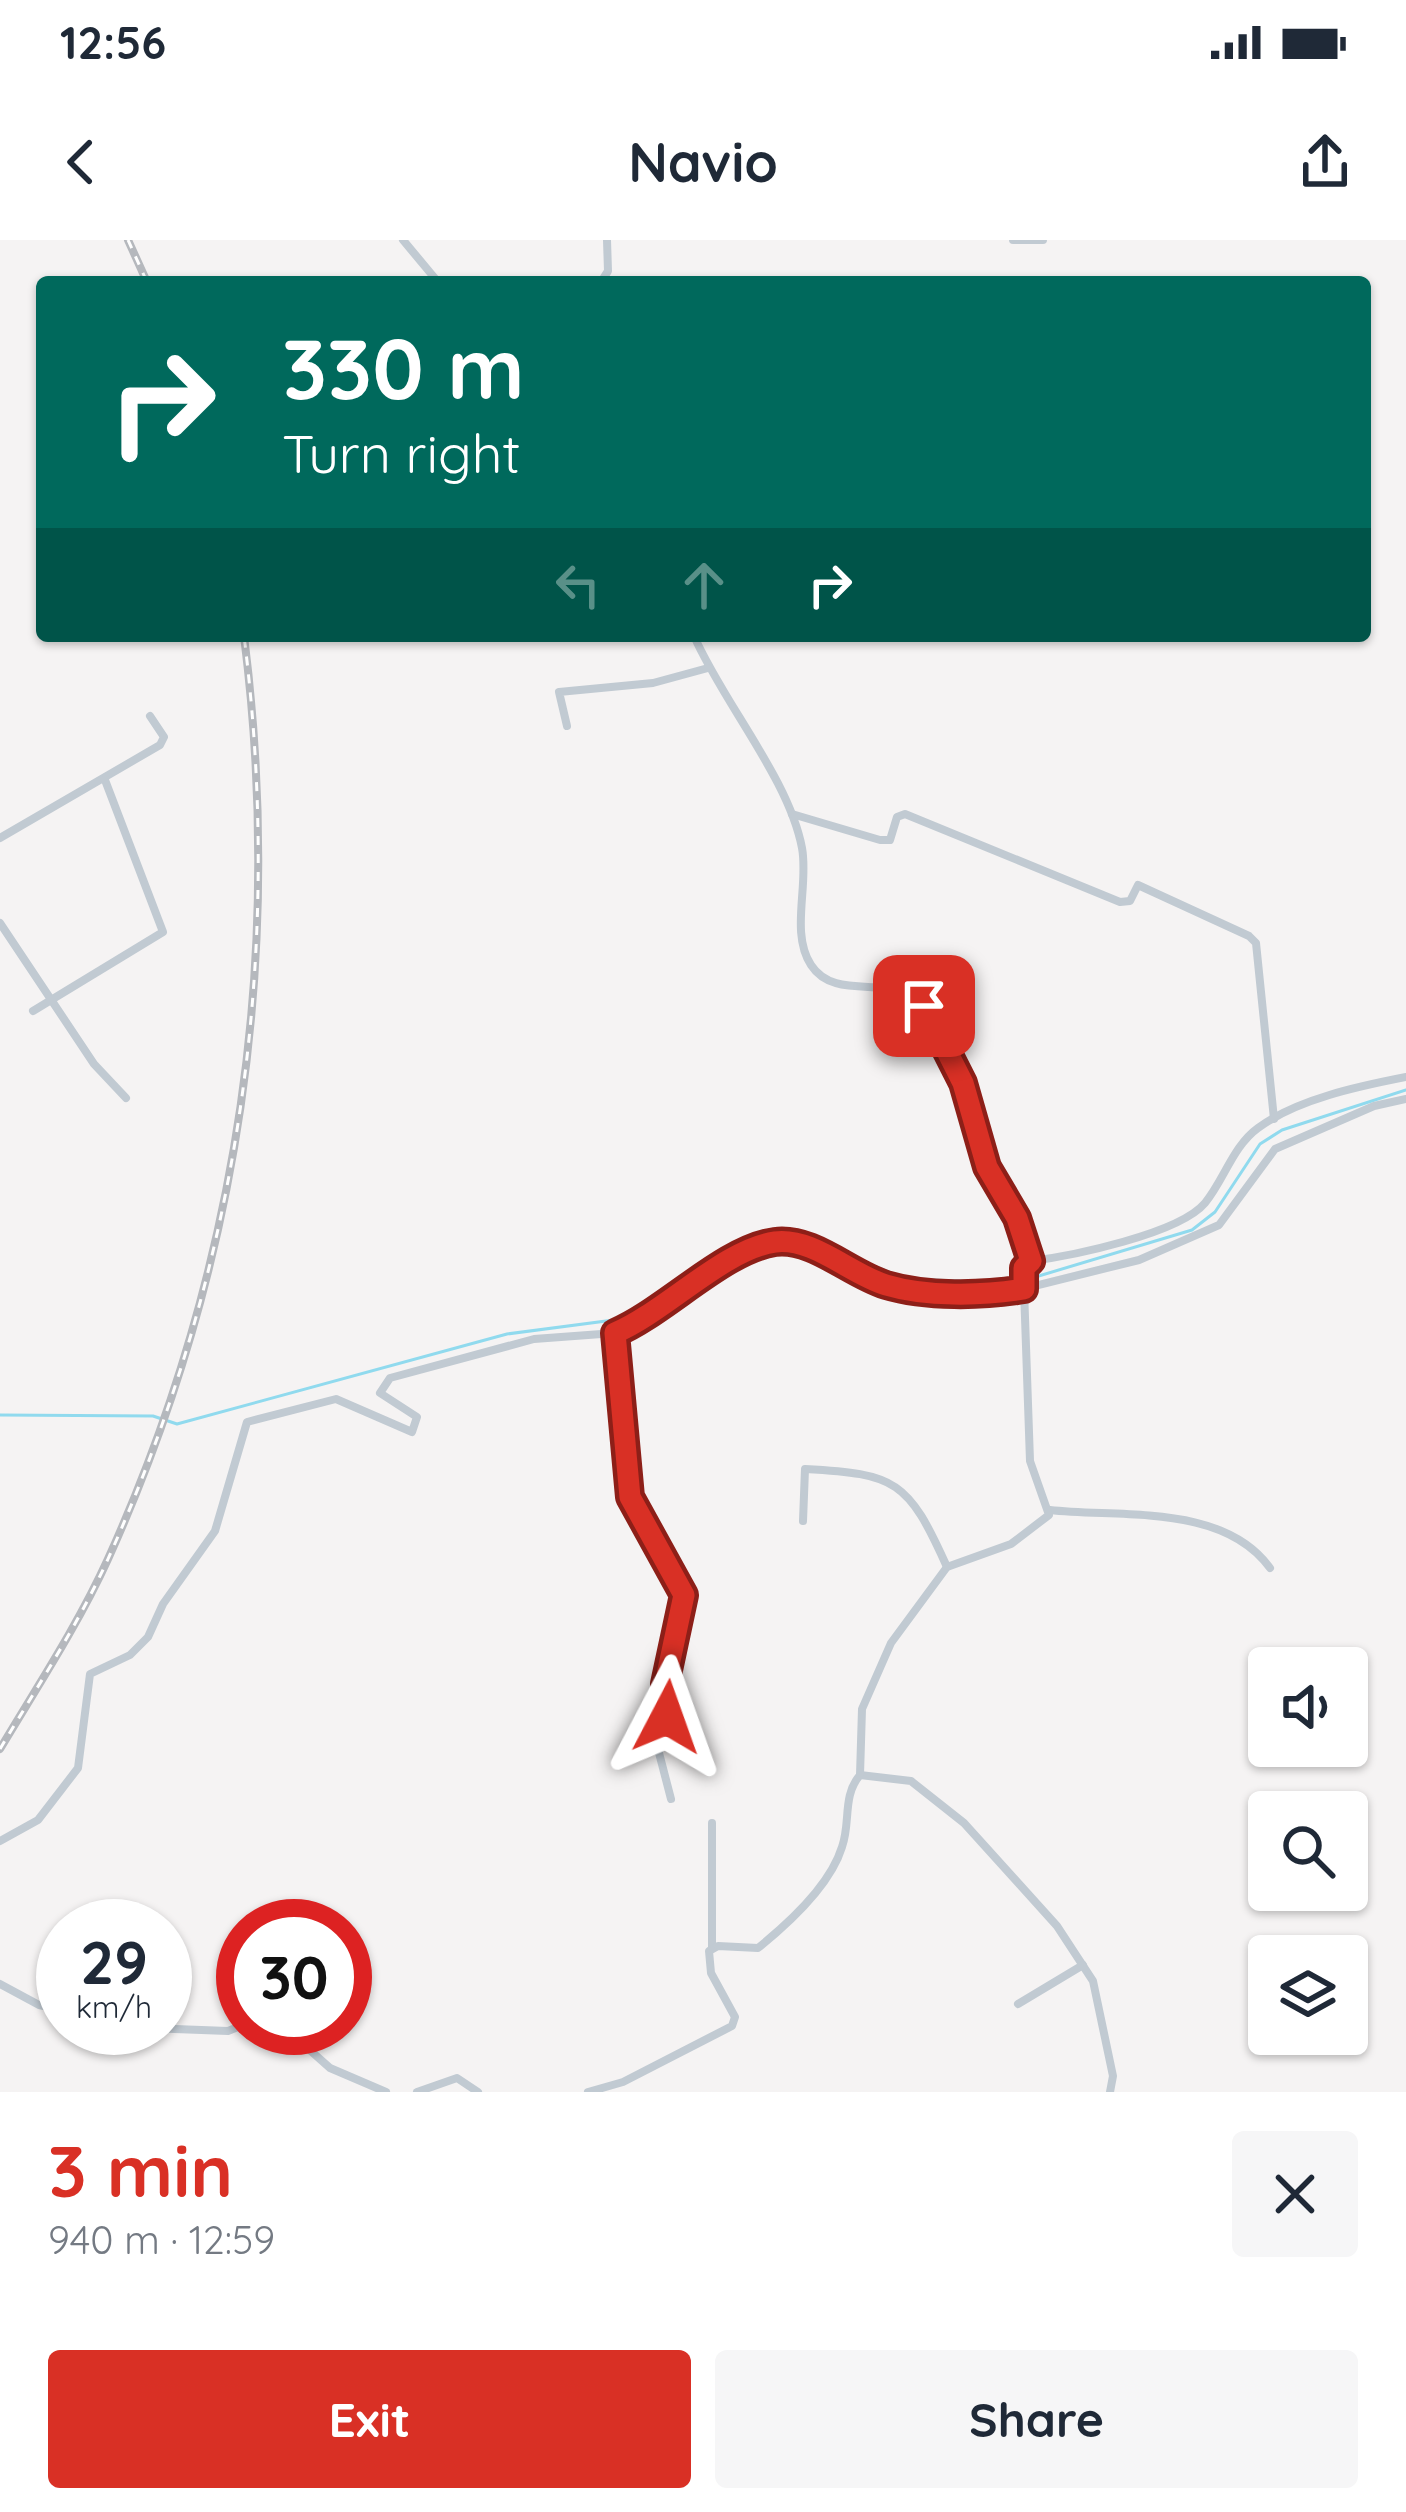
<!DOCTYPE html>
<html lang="en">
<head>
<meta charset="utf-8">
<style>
  :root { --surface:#fff; --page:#f6f6f7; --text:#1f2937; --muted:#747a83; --accent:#d93025 }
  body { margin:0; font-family:Quicksand,sans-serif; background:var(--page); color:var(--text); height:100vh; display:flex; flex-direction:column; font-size:45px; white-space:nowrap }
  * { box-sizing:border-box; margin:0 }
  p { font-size:39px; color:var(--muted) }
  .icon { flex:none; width:66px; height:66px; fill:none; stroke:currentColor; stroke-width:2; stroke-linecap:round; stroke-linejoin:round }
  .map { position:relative; height:1852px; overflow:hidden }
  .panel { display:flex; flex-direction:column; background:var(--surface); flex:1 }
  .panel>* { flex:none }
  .top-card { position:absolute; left:36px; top:36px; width:1335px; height:366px; border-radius:12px; box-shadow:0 3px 9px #0004; background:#00695c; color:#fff; overflow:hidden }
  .fabs { position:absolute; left:1248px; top:1407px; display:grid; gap:24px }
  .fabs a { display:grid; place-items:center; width:120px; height:120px; border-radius:12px; background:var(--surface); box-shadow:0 3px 9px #0004; font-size:60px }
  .speed { position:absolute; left:36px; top:1659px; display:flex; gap:24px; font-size:60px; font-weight:700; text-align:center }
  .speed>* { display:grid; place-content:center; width:156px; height:156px; border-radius:50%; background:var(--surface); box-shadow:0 3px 9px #0004; line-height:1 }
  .speed small { font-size:30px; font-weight:400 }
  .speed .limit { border:18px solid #d22; background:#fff; color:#111 }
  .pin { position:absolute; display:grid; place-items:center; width:102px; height:102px; color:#fff; margin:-51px; border-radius:24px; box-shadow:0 6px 18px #0006 }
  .me { position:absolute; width:132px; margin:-66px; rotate:4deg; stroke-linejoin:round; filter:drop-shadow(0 0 9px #0008) }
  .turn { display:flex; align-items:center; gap:42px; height:252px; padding:0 48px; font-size:54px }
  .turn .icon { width:156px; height:156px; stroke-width:2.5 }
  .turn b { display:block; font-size:84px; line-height:102px }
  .lanes { display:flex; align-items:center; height:114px; padding:0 48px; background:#0003; justify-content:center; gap:60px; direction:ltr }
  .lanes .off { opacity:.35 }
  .round { display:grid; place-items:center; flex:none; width:126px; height:126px; border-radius:12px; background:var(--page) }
  .head { display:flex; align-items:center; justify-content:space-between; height:204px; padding:0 48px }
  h1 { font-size:72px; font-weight:700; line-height:90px; color:var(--accent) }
  .cta { display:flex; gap:24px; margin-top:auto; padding:24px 48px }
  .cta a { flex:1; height:138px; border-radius:12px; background:var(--accent); color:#fff; font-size:48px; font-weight:700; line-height:138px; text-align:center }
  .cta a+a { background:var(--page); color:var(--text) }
  .status { display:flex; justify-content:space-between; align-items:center; height:84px; padding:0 60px; background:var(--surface); direction:ltr }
  .status svg { height:33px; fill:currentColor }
  header { display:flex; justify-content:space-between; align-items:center; height:156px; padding:0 48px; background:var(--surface); font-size:54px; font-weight:700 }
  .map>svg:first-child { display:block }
</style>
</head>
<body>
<div class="status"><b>12:56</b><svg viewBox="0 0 49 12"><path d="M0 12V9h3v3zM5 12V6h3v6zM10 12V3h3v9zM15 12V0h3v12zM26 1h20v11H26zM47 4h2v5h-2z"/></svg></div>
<header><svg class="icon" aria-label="back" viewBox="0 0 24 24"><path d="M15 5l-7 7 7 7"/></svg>Navio<svg class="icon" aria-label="share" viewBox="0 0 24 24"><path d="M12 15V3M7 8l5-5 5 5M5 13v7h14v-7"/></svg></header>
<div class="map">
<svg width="1406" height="1852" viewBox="0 0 1406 1852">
  <rect width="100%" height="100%" fill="#f5f3f3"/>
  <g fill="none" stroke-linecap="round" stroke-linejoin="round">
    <path stroke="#90daee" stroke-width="3" d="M 0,1175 L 153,1176 L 177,1184 L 507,1094 L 629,1078 L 740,1004 L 785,990 L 906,1039 L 985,1042 L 1032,1038 L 1192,990 L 1215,972 L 1260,904 L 1282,890 L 1406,850"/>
    <g stroke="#c1cad2" stroke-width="8">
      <path d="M 403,0 L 438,42"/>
      <path d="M 1013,0 L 1043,0"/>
      <path d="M 601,42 L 608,31 L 607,0"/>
      <path d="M 694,396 C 724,464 789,539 802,608 C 809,645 790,693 811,725 C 835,762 889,734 920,761 C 943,781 974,864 981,894 C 983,906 983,919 988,930 C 1003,961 1019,988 1031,1021"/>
      <path d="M 567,486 L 559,452 L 653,443 L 708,428"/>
      <path d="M 792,574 L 880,600 L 890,600 L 897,577 L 905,574 L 1120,662 L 1130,661 L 1138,645 L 1249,696 L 1256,703 L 1274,879"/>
      <path d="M 0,598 L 160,505 L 164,497 L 150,476"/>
      <path d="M 0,683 L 94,824 L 126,858"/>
      <path d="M 33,771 L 163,692 L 105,540"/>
      <path d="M 1031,1021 C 1071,1016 1179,994 1205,963 C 1224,940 1233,906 1258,888 C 1297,859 1360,846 1406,837"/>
      <path d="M 615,1093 L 630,1257 L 684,1355 L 665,1444 L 667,1481 L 658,1509 L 671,1559"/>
      <path d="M 1050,1270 C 1120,1278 1223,1263 1270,1328"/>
      <path d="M 803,1281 L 805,1229 C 896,1234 908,1240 947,1327"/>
      <path d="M 860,1535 L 911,1541 L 964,1583 L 1057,1686 L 1093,1741 L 1113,1836 L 1110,1852"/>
      <path d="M 0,1601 L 38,1580 L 78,1528 L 90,1434 L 130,1415 L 148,1397 L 163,1364 L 215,1291 L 247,1182 L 336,1159 L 412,1192 L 417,1177 L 380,1153 L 390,1138 L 534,1099 L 615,1093 L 646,1080 L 746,1012 L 776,1002 L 802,1005 L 883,1044 L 938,1051 L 1014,1051 L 1139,1020 L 1219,985 L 1275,909 L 1374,866 L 1406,859"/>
      <path d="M 712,1707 L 712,1583"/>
      <path d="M 0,1744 L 39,1765 L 63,1770"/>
      <path d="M 1018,1764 L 1083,1725"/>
      <path d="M 148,1788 L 228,1791 L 243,1785"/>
      <path d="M 285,1788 L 330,1828 L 386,1852"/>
      <path d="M 417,1852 L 457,1838 L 478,1852"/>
      <path d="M 588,1852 L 623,1842 L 732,1786 L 735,1777 L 711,1733 L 709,1711 L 718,1706 L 758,1708 C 789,1683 830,1646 842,1607 C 851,1582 842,1556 860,1535 L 862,1469 L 891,1403 L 947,1327 L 1011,1304 L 1049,1275 L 1030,1221 L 1024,1049 L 1025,1028 L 1031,1021"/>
    </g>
    <g stroke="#b5b8bd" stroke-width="8">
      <g id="rail">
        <path d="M 128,0 L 147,42"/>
        <path d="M 0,1509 C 37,1447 78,1385 108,1319 C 240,1027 284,713 244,396"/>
      </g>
    </g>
    <use href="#rail" stroke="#fff" stroke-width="3" stroke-dasharray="9" stroke-linecap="butt"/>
  </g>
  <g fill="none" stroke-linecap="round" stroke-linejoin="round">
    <g stroke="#8d1f18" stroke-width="30">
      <path id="route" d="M 667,1477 L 665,1444 L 684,1355 L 630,1257 L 615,1093 C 665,1072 724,1009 775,1002 C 813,997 850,1034 886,1045 C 926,1057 982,1056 1024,1049 L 1024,1028 L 1031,1021 L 1017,978 L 987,927 L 963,843 L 924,766"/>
    </g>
    <use href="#route" stroke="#d93025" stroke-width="21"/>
  </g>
</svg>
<div class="fabs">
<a><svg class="icon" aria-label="sound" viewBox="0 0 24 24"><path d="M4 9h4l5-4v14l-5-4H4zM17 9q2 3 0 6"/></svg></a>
<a><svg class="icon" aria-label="search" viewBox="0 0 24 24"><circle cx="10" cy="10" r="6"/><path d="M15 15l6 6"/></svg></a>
<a><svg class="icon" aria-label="layers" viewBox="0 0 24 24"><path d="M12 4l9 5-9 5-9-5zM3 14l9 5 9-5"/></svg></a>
</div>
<div class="speed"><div>29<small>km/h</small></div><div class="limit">30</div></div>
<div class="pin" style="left:924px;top:766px;background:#d93025"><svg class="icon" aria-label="arrive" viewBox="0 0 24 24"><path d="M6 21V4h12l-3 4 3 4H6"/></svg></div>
<svg class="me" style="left:667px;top:1477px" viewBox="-20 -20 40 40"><path d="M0-17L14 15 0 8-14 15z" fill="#d93025" stroke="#fff" stroke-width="4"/></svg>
<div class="top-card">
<div class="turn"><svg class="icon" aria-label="right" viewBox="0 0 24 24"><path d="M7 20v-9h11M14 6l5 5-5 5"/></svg><div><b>330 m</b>Turn right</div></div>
<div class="lanes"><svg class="icon off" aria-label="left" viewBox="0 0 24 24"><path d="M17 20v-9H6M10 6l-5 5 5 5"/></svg><svg class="icon off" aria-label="ahead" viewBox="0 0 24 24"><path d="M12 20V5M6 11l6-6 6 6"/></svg><svg class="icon" aria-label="right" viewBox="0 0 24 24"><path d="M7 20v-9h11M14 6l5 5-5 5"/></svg></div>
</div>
</div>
<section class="panel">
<div class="head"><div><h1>3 min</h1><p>940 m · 12:59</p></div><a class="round"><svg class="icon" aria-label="close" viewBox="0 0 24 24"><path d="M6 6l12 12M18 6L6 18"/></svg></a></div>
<div class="cta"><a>Exit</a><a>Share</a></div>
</section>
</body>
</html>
